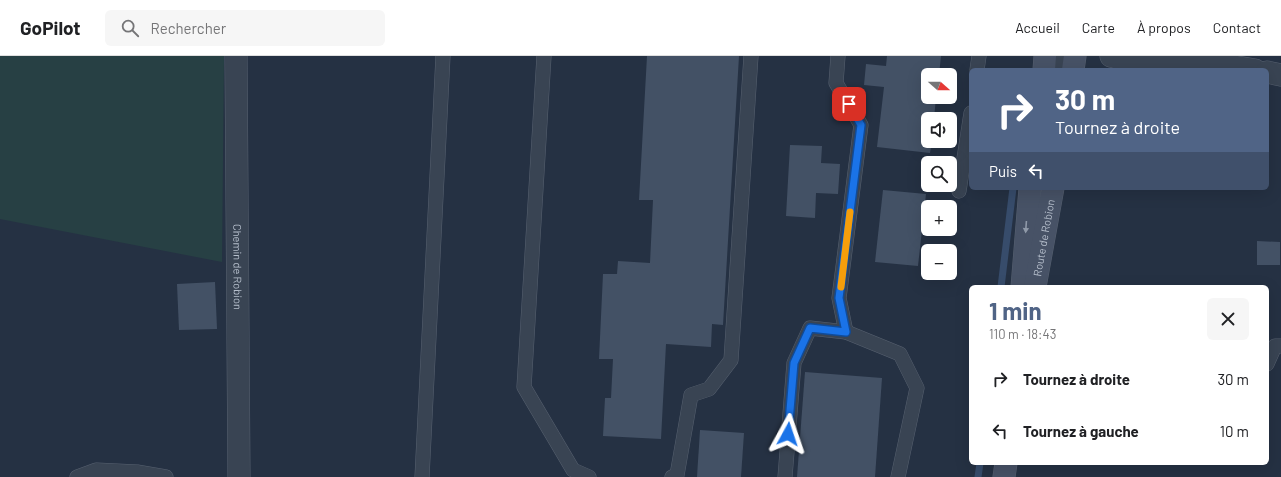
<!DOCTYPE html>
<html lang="fr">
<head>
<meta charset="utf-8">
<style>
  :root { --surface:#fff; --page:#f6f6f6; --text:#202124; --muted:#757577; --line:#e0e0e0; --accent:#506486 }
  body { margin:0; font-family:Barlow,sans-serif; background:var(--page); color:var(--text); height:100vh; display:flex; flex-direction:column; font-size:15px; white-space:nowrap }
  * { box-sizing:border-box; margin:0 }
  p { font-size:13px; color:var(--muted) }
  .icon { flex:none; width:22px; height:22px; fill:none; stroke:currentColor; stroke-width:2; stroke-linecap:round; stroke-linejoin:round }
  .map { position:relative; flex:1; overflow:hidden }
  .details { position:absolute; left:969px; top:229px; width:300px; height:180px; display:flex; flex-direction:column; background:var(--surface); border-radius:6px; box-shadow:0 4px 16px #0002 }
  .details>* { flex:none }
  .top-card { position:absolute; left:969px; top:12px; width:300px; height:122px; border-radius:6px; box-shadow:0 4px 16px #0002; background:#506486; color:#fff; overflow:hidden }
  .needle { width:26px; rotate:111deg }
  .buttons { position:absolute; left:921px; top:12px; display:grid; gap:8px }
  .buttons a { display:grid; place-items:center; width:36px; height:36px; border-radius:6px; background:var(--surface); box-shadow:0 4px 16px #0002; font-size:20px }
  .pin { position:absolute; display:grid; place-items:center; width:34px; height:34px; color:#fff; margin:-17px; border-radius:8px; box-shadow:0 2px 6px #0006 }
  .me { position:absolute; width:44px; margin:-22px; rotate:5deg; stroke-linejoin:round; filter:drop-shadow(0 0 3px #0008) }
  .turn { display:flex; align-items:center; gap:14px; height:84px; padding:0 20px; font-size:18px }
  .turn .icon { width:52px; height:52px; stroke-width:2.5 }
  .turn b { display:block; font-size:28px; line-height:34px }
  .then { display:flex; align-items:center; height:38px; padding:0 20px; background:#0003; gap:8px; font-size:15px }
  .round { display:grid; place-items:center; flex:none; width:42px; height:42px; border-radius:6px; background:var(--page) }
  .headline { display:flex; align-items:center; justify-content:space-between; height:68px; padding:0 20px }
  h1 { font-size:24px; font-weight:700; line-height:30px; color:var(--accent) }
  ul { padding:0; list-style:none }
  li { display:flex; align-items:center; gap:12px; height:52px; padding:0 20px }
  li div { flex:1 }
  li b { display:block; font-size:15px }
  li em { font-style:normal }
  header { display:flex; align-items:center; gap:24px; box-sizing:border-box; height:56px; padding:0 20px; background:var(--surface); border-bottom:1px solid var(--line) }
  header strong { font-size:19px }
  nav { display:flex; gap:22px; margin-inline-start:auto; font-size:14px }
  .search { width:280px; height:36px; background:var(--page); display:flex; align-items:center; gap:10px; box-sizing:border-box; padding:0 14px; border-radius:6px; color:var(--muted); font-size:15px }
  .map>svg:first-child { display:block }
</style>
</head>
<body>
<header>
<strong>GoPilot</strong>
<div class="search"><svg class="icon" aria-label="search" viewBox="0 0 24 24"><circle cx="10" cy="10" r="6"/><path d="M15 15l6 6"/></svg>Rechercher</div>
<nav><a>Accueil</a><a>Carte</a><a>À propos</a><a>Contact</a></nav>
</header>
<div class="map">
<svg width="1281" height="421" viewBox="0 0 1281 421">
  <rect width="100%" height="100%" fill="#253143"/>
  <path fill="#274044" d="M 0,0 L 224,0 L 222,206 L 0,163 Z"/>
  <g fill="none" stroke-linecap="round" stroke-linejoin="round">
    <g stroke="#374c6b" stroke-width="7">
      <path d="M 1001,231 L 1013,132"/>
      <path d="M 978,421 L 980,407"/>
    </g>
  </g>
  <g fill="#435165">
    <path d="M 647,0 L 739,0 L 723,269 L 712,268 L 711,291 L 666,288 L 661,383 L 603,380 L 605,342 L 611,342 L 613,303 L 599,303 L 603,218 L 617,218 L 618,205 L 650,207 L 653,144 L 639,144 Z"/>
    <path d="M 887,0 L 941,0 L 939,19 L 928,19 L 928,41 L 936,41 L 934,63 L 928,63 L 928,85 L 932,85 L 930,97 L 877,91 L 884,31 L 864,29 L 866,8 L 886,10 Z"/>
    <path d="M 790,89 L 822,90 L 821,107 L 840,108 L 838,138 L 816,137 L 815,162 L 786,160 Z"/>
    <path d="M 883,134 L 926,138 L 918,210 L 875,206 Z"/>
    <path d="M 1257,185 L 1280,186 L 1280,209 L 1257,209 Z"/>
    <path d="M 215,226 L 217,273 L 179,274 L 177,228 Z"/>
    <path d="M 805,316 L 882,322 L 875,421 L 797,421 Z"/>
    <path d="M 700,374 L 744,377 L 741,421 L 697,421 Z"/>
  </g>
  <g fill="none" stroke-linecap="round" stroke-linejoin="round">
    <g stroke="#576170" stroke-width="15">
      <g id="lane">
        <path d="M 544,0 L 524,331 L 573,414 L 589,421"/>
        <path d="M 838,0 L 836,27 L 861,69 L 839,242 L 846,276"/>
        <path d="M 977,14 L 979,0"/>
        <path d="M 1059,14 L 1060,0"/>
        <path d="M 959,135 L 971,57"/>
        <path d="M 1267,308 L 1275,290 L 1281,290"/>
        <path d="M 77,421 L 96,414 L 137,416 L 166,421"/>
        <path d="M 422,421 L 443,0"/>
        <path d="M 672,421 L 677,419 L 691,339 L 709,333 L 731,304 L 751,0"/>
        <path d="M 785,421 L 794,307 L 810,272 L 846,276 L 900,298 L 917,332 L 898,421"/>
      </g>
    </g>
    <g stroke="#576170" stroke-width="23">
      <g id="street">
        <path id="s1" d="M 236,0 L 239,421"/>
        <path d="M 1111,0 L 1119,2 L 1237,11 L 1255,14"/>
        <path d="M 1267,16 L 1281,19"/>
      </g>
    </g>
    <g stroke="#576170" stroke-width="23">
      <g id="secondary">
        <path d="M 1044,14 L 1045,0"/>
        <path d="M 1073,14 L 1075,0"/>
        <path d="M 1022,231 L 1030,132"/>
        <path id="s2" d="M 1035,231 L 1053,132"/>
        <path d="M 1004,421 L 1006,407"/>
      </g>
    </g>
    <use href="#lane" stroke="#394453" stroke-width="14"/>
    <use href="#street" stroke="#394453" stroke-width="22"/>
    <use href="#secondary" stroke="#475266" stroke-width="22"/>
  </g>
  <defs><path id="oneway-solid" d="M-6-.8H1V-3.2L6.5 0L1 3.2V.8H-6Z"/></defs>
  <use fill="#8f99a8" href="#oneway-solid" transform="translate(1026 171) rotate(94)"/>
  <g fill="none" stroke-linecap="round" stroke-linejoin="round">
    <g stroke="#114b97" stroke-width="10">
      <path id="route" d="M 788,378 L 794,307 L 810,272 L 846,276 L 839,242 L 861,69 L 849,48"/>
    </g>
    <use href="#route" stroke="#1a73e8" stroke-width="7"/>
    <path stroke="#f59e0b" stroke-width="7" d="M 841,231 L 850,156"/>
  </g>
  <g text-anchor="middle" stroke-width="4" stroke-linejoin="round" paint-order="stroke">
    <g font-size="11" fill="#b6bfcc" stroke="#1e2838">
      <text dy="4" stroke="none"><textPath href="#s2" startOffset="50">Route de Robion</textPath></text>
      <text dy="4" stroke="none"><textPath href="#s1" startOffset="211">Chemin de Robion</textPath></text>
    </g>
  </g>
</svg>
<div class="buttons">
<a><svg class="needle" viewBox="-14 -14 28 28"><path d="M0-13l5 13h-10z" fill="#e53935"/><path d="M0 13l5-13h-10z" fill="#757577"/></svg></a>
<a><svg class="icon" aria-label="sound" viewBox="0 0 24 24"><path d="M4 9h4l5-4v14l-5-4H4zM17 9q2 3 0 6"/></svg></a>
<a><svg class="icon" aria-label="search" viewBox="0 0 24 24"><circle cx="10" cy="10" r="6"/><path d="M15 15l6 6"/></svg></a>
<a>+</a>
<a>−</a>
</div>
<div class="pin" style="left:849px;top:48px;background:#d93025"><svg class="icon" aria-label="arrive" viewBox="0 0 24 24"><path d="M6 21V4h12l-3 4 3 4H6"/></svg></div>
<svg class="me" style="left:788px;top:378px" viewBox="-20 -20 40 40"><path d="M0-17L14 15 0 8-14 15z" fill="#1a73e8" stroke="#fff" stroke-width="4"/></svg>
<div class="top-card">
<div class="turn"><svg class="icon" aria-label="right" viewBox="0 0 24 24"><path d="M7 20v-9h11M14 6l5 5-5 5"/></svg><div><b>30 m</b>Tournez à droite</div></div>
<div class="then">Puis<svg class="icon" aria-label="left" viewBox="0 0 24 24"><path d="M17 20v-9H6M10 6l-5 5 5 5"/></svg></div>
</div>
<section class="details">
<div class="headline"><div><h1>1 min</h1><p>110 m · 18:43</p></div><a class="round"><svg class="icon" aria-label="close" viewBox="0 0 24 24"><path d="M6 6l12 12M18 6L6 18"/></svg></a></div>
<ul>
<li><svg class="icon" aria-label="right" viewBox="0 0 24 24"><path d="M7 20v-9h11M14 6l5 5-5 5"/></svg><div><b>Tournez à droite</b></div><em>30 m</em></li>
<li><svg class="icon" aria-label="left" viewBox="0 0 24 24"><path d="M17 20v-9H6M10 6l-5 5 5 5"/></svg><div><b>Tournez à gauche</b></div><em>10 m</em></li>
</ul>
</section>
</div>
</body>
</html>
